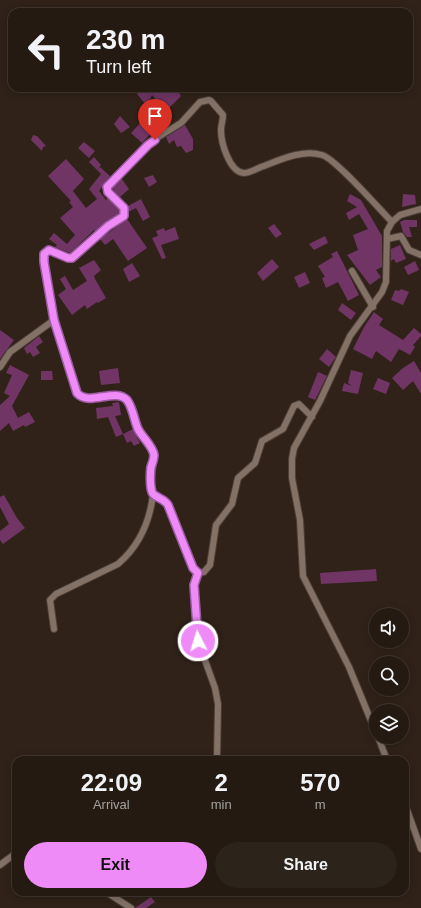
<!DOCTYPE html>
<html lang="en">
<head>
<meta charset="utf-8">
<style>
  :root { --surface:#241a12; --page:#2c231b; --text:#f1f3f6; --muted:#a3a19f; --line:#413832; --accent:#ef8bf7 }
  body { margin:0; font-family:Arial,sans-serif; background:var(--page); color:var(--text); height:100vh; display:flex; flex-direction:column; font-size:15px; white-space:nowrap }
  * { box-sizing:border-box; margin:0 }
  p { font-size:13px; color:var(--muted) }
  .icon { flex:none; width:22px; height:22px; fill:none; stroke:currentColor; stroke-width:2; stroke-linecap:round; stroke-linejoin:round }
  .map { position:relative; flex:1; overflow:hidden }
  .details { position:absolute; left:12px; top:756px; width:397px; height:140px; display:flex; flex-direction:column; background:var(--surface); border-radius:12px; box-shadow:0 2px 10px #0003,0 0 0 1px var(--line) }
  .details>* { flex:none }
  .guide { position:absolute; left:8px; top:8px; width:405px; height:84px; border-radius:12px; box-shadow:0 2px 10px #0003,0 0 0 1px var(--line); background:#241a12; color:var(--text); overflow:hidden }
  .tools { position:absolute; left:369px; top:608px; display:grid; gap:8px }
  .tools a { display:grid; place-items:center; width:40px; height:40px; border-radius:50%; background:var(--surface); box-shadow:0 2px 10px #0003,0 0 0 1px var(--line); font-size:20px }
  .pin { position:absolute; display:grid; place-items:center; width:34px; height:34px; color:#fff; margin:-41px -17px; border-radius:50% 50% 50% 0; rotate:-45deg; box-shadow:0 0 4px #0007 }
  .pin .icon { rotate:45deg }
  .me { position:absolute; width:44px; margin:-22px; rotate:355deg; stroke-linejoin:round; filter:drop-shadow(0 0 3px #0008) }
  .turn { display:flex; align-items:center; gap:14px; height:84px; padding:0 12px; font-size:18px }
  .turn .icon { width:52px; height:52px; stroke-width:2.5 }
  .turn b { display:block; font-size:28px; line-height:34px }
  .eta { display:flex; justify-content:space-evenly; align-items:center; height:68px; text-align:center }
  .eta b { font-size:24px; font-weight:700; line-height:28px }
  .button { display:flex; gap:8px; margin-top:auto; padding:8px 12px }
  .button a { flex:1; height:46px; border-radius:24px; background:var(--accent); color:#111; font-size:16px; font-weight:700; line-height:46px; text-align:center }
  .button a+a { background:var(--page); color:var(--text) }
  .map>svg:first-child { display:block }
</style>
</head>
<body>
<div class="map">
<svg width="421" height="908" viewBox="0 0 421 908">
  <rect width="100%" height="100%" fill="#302218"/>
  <g fill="#703565">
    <path d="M 139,88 L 145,88 L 148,92 L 152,88 L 176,88 L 181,96 L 167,110 L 159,99 L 158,102 L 152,95 L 147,106 L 137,94 Z"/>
    <path d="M 120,116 L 130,127 L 121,133 L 114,124 Z"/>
    <path d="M 143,120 L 154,130 L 142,143 L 131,133 Z"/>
    <path d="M 185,125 L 193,139 L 193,150 L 186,153 L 181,146 L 177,147 L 174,140 L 169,144 L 166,137 Z"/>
    <path d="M 33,135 L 37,136 L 46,146 L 43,147 L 42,151 L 31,140 Z"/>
    <path d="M 84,142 L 95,151 L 89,158 L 78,148 Z"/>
    <path d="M 94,157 L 101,165 L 97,170 L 89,162 Z"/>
    <path d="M 66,159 L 84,179 L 73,191 L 86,208 L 97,199 L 89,189 L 101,174 L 97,170 L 100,167 L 110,176 L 99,191 L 106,200 L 108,198 L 120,210 L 120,214 L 95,231 L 94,230 L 70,253 L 55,247 L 57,245 L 49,239 L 54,233 L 67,244 L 75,235 L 60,218 L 73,207 L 69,202 L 71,201 L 48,176 Z"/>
    <path d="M 153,175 L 157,182 L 149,187 L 144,178 Z"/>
    <path d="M 121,178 L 129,189 L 120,197 L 115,192 L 112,187 Z"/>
    <path d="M 350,194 L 361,200 L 382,236 L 382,267 L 376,270 L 381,277 L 370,285 L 347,255 L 358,250 L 353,235 L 368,229 L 359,214 L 349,220 L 346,213 L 357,207 L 347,201 Z"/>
    <path d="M 403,194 L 415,195 L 416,204 L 402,207 Z"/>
    <path d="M 141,199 L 150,217 L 143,221 L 136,208 L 128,212 L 128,206 Z"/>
    <path d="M 127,219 L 147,248 L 128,261 L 113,239 L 105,245 L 100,239 Z"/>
    <path d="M 404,220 L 417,220 L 417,227 L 409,227 L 412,237 L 407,237 L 403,232 L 400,222 Z"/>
    <path d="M 274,224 L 282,234 L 276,238 L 268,228 Z"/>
    <path d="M 175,227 L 179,239 L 161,245 L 166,258 L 162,259 L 152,238 L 158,236 L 156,231 L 164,228 L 165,231 Z"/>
    <path d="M 325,236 L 328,243 L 314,250 L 309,244 Z"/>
    <path d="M 400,245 L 406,259 L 396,263 L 394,259 L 391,261 L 391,249 Z"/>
    <path d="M 337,251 L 359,295 L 348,301 L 338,282 L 326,288 L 322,278 L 325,277 L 318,266 L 333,257 L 331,254 Z"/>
    <path d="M 272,259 L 279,267 L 263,281 L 257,273 Z"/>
    <path d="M 94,260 L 101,270 L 94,276 L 95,279 L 106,298 L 98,303 L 97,302 L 87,309 L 85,305 L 72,315 L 58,295 L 66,289 L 60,279 L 65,276 L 73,290 L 87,281 L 79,268 Z"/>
    <path d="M 415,261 L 419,270 L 408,275 L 404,267 Z"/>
    <path d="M 132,263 L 140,276 L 129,282 L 123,269 Z"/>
    <path d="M 305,272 L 310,283 L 299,288 L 294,277 Z"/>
    <path d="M 401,289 L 409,292 L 403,305 L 391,300 L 395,290 L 399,291 Z"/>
    <path d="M 342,303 L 356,313 L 351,320 L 338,310 Z"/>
    <path d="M 374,312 L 383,319 L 379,325 L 403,340 L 414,328 L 421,334 L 421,336 L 413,345 L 415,347 L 410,355 L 399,349 L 391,362 L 376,351 L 372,359 L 353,349 L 364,327 Z"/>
    <path d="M 0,330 L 14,340 L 0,359 Z"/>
    <path d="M 39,336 L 43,342 L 36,347 L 40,353 L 33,357 L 30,352 L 27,354 L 24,348 Z"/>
    <path d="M 327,349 L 336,357 L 329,367 L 319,359 Z"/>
    <path d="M 414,361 L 421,373 L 421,394 L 413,381 L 403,390 L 392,378 L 403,368 Z"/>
    <path d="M 10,365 L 29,375 L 12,406 L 18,418 L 29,412 L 35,422 L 25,427 L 24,425 L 13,431 L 9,423 L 0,431 L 0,405 L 10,396 L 4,393 L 12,375 L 6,373 Z"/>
    <path d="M 118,368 L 120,383 L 101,385 L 99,371 Z"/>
    <path d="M 351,370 L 363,373 L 358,394 L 342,391 L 344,383 L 352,386 L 348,383 Z"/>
    <path d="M 41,371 L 52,371 L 53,380 L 41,380 Z"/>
    <path d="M 318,372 L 327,376 L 315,400 L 308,397 Z"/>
    <path d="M 378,378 L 390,383 L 386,394 L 373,389 Z"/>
    <path d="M 119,402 L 121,415 L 115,416 L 123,434 L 116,437 L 108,417 L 97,419 L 96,408 L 113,406 L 112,403 Z"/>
    <path d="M 133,429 L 140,443 L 134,446 L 131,441 L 127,443 L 123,434 Z"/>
    <path d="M 4,495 L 17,518 L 25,528 L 3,544 L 0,540 L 0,531 L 9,524 L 0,507 L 0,497 Z"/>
    <path d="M 376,569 L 377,581 L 321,584 L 320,573 Z"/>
    <path d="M 151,897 L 155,902 L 146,908 L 135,908 Z"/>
  </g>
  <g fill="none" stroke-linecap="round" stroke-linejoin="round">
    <g stroke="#4b3f38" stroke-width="8">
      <g id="minor">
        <path d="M 387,239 L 401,236 L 409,250 L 421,255"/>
        <path d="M 352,271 L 373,307"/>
        <path d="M 0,367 L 10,352 L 54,320"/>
        <path d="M 312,417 L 299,404 L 294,406 L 283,429 L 262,441 L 255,463 L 238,478 L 232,504 L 216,525 L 210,565 L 204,572 L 198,573 L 193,568 L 168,505 C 164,499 157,499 153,494 C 146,487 155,463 154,454 L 138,429 L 129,404 L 124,398 L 118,396 L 86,398 L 82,397 L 77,393 L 54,320 L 44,262 L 44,254 C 53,245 62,259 72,257 L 108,226 L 124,216 L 124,208 L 108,192 L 108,185 L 150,142 L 181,123 L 200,102 L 209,100 L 211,101 L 223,115 C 223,120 221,125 221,130 C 221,142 229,172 244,173 C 249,173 256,169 261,167 C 280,160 302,149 322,155 C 336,159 380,210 392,222"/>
        <path d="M 198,573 L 194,585 L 198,641 L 215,688 L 218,704 L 217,760"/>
        <path d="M 54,629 L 50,600 L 56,594 L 118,564 C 139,546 150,521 153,494"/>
        <path d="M 376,733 L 349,667 L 303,576 L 300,520 L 292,478 L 292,459 L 294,448 L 320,401 L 350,336 L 382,292 L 386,282 L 387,231 L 392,222 L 400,215 L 421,209"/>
        <path d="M 378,737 L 387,760"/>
        <path d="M 405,804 L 421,849"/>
        <path d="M 0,865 L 16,853"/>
        <path d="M 106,892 L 131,908"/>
      </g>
    </g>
    <use href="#minor" stroke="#837166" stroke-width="6"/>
  </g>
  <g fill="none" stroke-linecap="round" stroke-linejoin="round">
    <g stroke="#9b5aa1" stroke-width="10">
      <path id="route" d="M 155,140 L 148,145 L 107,187 L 108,192 L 124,208 L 124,216 L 108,226 L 72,258 L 68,258 L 49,250 L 44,254 L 44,262 L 54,320 L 77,393 C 89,407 115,387 127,400 C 133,408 134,420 138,429 C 142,437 153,446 154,455 C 154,459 152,464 151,467 C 150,474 150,486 152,492 C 153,497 164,498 168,505 L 193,568 L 198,573 L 194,585 L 198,641"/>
    </g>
    <use href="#route" stroke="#ef8bf7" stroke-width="7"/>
  </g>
</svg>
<div class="tools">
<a><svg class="icon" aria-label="sound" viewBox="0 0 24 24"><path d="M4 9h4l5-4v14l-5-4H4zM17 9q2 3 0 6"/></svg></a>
<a><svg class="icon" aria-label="search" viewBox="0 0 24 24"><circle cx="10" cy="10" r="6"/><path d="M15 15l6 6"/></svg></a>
<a><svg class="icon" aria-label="layers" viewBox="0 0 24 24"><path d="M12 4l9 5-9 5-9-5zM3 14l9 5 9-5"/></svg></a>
</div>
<div class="pin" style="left:155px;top:140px;background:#d93025"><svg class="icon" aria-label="arrive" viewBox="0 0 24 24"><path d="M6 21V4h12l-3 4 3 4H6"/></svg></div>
<svg class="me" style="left:198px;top:641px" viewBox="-20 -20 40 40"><circle r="17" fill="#ef8bf7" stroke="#fff" stroke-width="3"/><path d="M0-11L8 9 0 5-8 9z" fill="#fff"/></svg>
<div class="guide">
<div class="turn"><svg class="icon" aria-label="left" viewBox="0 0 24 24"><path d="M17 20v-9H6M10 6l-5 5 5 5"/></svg><div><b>230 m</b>Turn left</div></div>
</div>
<section class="details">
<div class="eta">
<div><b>22:09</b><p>Arrival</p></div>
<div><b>2</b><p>min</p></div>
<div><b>570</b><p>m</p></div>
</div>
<div class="button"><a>Exit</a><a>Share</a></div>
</section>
</div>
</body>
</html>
